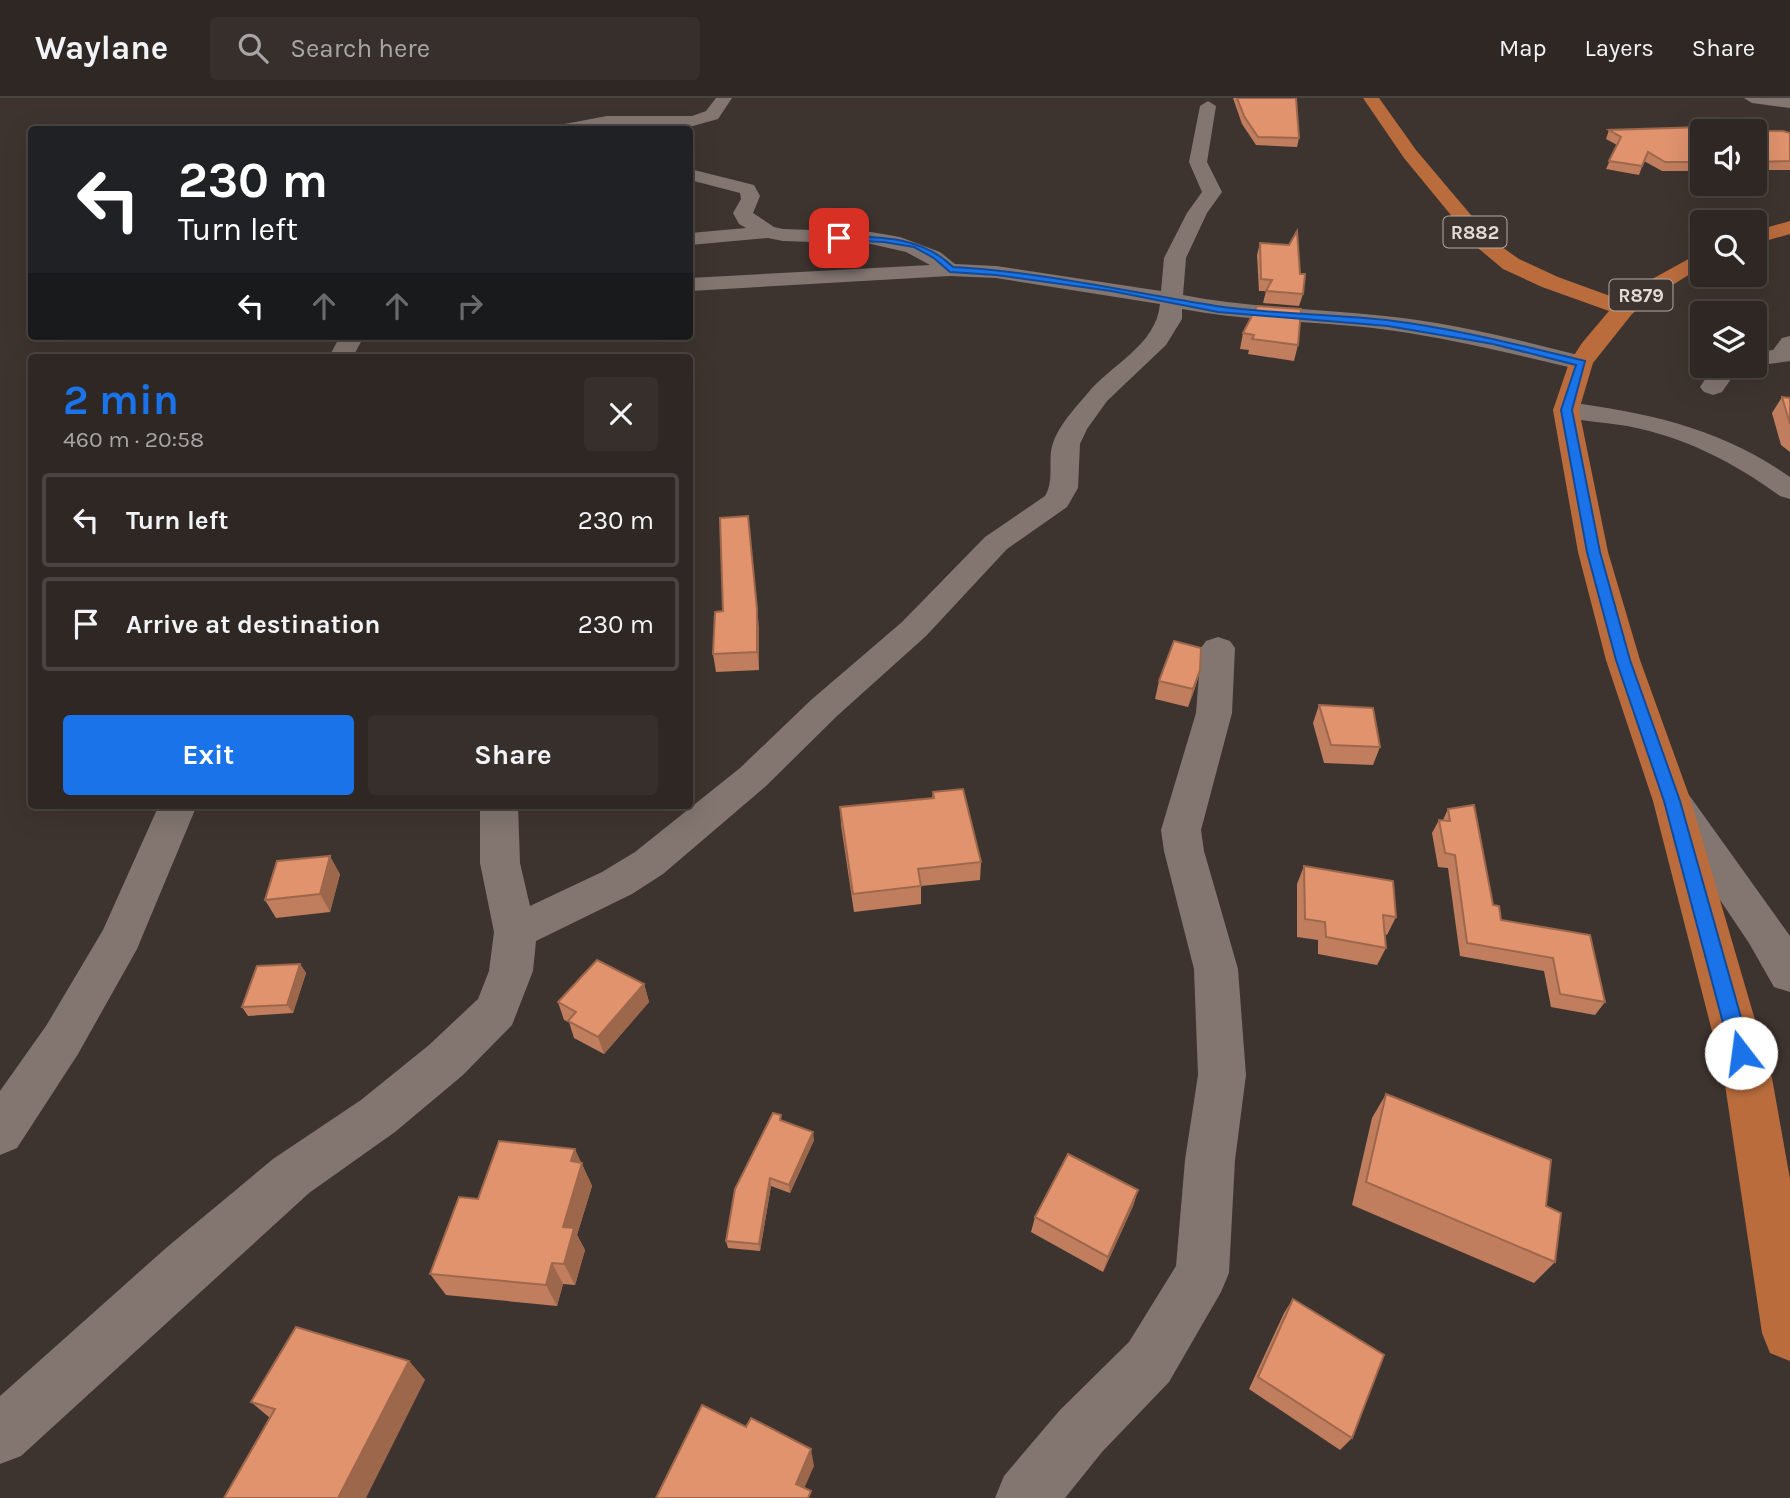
<!DOCTYPE html>
<html lang="en">
<head>
<meta charset="utf-8">
<style>
  :root { --surface:#2e2723; --page:#362f2b; --text:#f1f3f6; --muted:#a7a5a6; --line:#494441; --accent:#1a73e8 }
  body { margin:0; font-family:Karla,sans-serif; background:var(--page); color:var(--text); height:100vh; display:flex; flex-direction:column; font-size:26px; white-space:nowrap }
  * { box-sizing:border-box; margin:0 }
  p { font-size:23px; color:var(--muted) }
  .icon { flex:none; width:38px; height:38px; fill:none; stroke:currentColor; stroke-width:2; stroke-linecap:round; stroke-linejoin:round }
  .map { position:relative; flex:1; overflow:hidden }
  .panel { position:absolute; left:28px; top:256px; width:665px; height:455px; display:flex; flex-direction:column; background:var(--surface); border-radius:7px; box-shadow:0 7px 28px #0002,0 0 0 2px var(--line) }
  .panel>* { flex:none }
  .hud { position:absolute; left:28px; top:28px; width:665px; height:214px; border-radius:7px; box-shadow:0 7px 28px #0002,0 0 0 2px var(--line); background:#202124; color:#fff; overflow:hidden }
  .controls { position:absolute; left:1690px; top:21px; display:grid; gap:14px }
  .controls a { display:grid; place-items:center; width:77px; height:77px; border-radius:7px; background:var(--surface); box-shadow:0 7px 28px #0002,0 0 0 2px var(--line); font-size:35px }
  .pin { position:absolute; display:grid; place-items:center; width:60px; height:60px; color:#fff; margin:-30px; border-radius:14px; box-shadow:0 4px 10px #0006 }
  .me { position:absolute; width:77px; margin:-38px; rotate:345deg; stroke-linejoin:round; filter:drop-shadow(0 0 5px #0008) }
  .turn { display:flex; align-items:center; gap:24px; height:147px; padding:0 35px; font-size:32px }
  .turn .icon { width:91px; height:91px; stroke-width:2.5 }
  .turn b { display:block; font-size:49px; line-height:60px }
  .lanes { display:flex; align-items:center; height:66px; padding:0 35px; background:#0003; justify-content:center; gap:35px; direction:ltr }
  .lanes .off { opacity:.35 }
  .round { display:grid; place-items:center; flex:none; width:74px; height:74px; border-radius:7px; background:var(--page) }
  .headline { display:flex; align-items:center; justify-content:space-between; height:119px; padding:0 35px }
  h1 { font-size:42px; font-weight:700; line-height:52px; color:var(--accent) }
  .cta { display:flex; gap:14px; margin-top:auto; padding:14px 35px }
  .cta a { flex:1; height:80px; border-radius:7px; background:var(--accent); color:#fff; font-size:28px; font-weight:700; line-height:80px; text-align:center }
  .cta a+a { background:var(--page); color:var(--text) }
  ul { padding:0; list-style:none }
  li { display:flex; align-items:center; gap:21px; height:94px; margin:0 14px 10px; padding:0 21px; border:4px solid var(--line); border-radius:7px }
  li div { flex:1 }
  li b { display:block; font-size:26px }
  li em { font-style:normal }
  header { display:flex; align-items:center; gap:42px; box-sizing:border-box; height:98px; padding:0 35px; background:var(--surface); border-bottom:2px solid var(--line) }
  header strong { font-size:33px }
  nav { display:flex; gap:38px; margin-inline-start:auto; font-size:24px }
  .search { width:490px; height:63px; background:var(--page); display:flex; align-items:center; gap:18px; box-sizing:border-box; padding:0 24px; border-radius:7px; color:var(--muted); font-size:26px }
  .map>svg:first-child { display:block }
</style>
</head>
<body>
<header>
<strong>Waylane</strong>
<div class="search"><svg class="icon" aria-label="search" viewBox="0 0 24 24"><circle cx="10" cy="10" r="6"/><path d="M15 15l6 6"/></svg>Search here</div>
<nav><a>Map</a><a>Layers</a><a>Share</a></nav>
</header>
<div class="map">
<svg width="1790" height="1400" viewBox="0 0 1790 1400">
  <rect width="100%" height="100%" fill="#3e342f"/>
  <g fill="none" stroke-linecap="round" stroke-linejoin="round">
    <g fill="#837670" fill-rule="evenodd">
      <path d="M 716,0 L 732,0 L 718,21 L 693,28 L 607,28 L 589,32 L 551,32 L 559,27 L 607,18 L 692,18 L 706,13 Z"/>
      <path d="M 1744,0 L 1790,0 L 1790,10 L 1752,5 Z"/>
      <path d="M 1208,3 L 1216,8 L 1207,64 L 1222,94 L 1207,115 L 1186,160 L 1183,197 C 1250,210 1318,211 1385,218 C 1454,225 1523,243 1590,260 L 1593,265 L 1590,270 L 1581,272 C 1517,257 1454,241 1388,232 C 1320,223 1250,224 1182,211 L 1182,221 L 1166,247 L 1107,303 L 1087,331 L 1080,346 L 1078,390 L 1067,409 L 1007,451 L 926,538 L 837,618 L 766,688 L 663,776 L 632,796 L 536,843 L 533,873 L 512,927 L 463,977 L 395,1034 L 309,1095 L 21,1358 L 0,1366 L 0,1298 L 166,1150 L 273,1061 L 361,1002 L 429,947 L 478,901 L 489,873 L 494,834 L 480,765 L 480,707 L 518,707 L 520,765 L 530,808 L 602,774 L 635,754 L 740,670 L 811,602 L 902,524 L 985,439 L 1045,398 C 1055,381 1047,362 1053,345 C 1059,327 1075,310 1087,296 C 1111,266 1156,248 1160,206 L 996,180 L 950,178 L 690,193 L 690,180 L 930,167 L 906,154 L 871,146 L 783,143 L 768,140 L 690,147 L 690,135 L 746,130 L 739,126 L 733,115 L 741,101 L 740,95 L 690,82 L 690,71 L 754,87 L 760,98 L 753,115 L 774,129 L 783,131 L 871,134 L 900,139 L 940,154 L 955,166 L 996,168 L 1161,193 L 1164,160 L 1187,115 L 1202,94 L 1189,64 L 1200,8 Z"/>
      <path d="M 340,238 L 364,238 L 353,259 L 329,259 Z"/>
      <path d="M 1790,238 L 1790,263 L 1755,268 L 1753,268 L 1755,268 L 1755,254 L 1773,252 L 1782,240 Z"/>
      <path d="M 1714,268 L 1740,268 L 1722,294 L 1713,297 L 1704,294 L 1700,289 Z"/>
      <path d="M 1566,304 C 1647,314 1722,331 1790,379 L 1790,401 L 1780,398 C 1733,364 1685,339 1627,328 C 1604,324 1580,323 1557,318 L 1553,312 L 1557,306 Z"/>
      <path d="M 1218,539 L 1230,543 L 1235,550 L 1232,615 L 1201,732 L 1204,753 L 1238,871 L 1246,977 L 1235,1062 L 1229,1175 L 1221,1194 L 1169,1284 L 1102,1354 L 1065,1400 L 995,1400 L 1004,1378 L 1060,1312 L 1129,1244 L 1176,1168 L 1185,1062 L 1198,977 L 1194,871 L 1164,753 L 1161,732 L 1196,615 L 1201,550 L 1206,543 Z"/>
      <path d="M 1675,693 L 1689,697 L 1790,838 L 1790,894 L 1774,889 L 1749,845 L 1656,707 L 1661,697 Z"/>
      <path d="M 159,707 L 197,707 L 137,851 L 78,956 L 17,1050 L 0,1057 L 0,993 L 46,928 L 103,832 Z"/>
    </g>
    <g fill="#ba6c3d" fill-rule="evenodd">
      <path d="M 1363,0 L 1379,0 L 1416,52 L 1492,142 L 1519,161 L 1558,179 L 1621,202 L 1634,191 L 1703,153 L 1703,168 L 1650,201 L 1632,216 L 1593,265 L 1579,312 L 1608,454 L 1640,562 L 1691,703 L 1772,980 L 1790,1081 L 1790,1263 L 1770,1255 L 1762,1235 L 1724,980 L 1653,703 L 1606,562 L 1578,454 L 1553,312 L 1569,265 L 1582,245 L 1609,213 L 1542,189 L 1503,171 L 1478,150 L 1404,60 Z"/>
      <path d="M 1790,123 L 1790,136 L 1755,146 L 1755,133 Z"/>
    </g>
  </g>
  <g fill="#c17e5e">
    <path d="M 1233,0 L 1296,0 L 1299,40 L 1297,49 L 1256,47 L 1242,26 Z"/>
    <path d="M 1703,29 L 1703,73 L 1662,73 L 1644,63 L 1639,77 L 1606,71 L 1617,47 L 1606,41 L 1609,32 Z"/>
    <path d="M 1755,33 L 1790,35 L 1790,72 L 1755,72 Z"/>
    <path d="M 1260,145 L 1300,176 L 1303,196 L 1299,208 L 1263,205 L 1266,193 L 1259,193 L 1257,157 Z"/>
    <path d="M 1257,208 L 1298,247 L 1294,263 L 1248,256 L 1249,252 L 1240,251 L 1243,235 Z"/>
    <path d="M 1782,299 L 1790,300 L 1790,354 L 1781,347 L 1772,315 Z"/>
    <path d="M 759,529 L 759,572 L 716,574 L 713,556 Z"/>
    <path d="M 1200,572 L 1195,590 L 1188,609 L 1155,601 L 1159,583 Z"/>
    <path d="M 1319,607 L 1380,649 L 1373,667 L 1324,665 L 1313,625 Z"/>
    <path d="M 933,694 L 981,764 L 980,782 L 921,788 L 921,806 L 854,814 L 841,727 L 840,709 L 932,700 Z"/>
    <path d="M 1448,711 L 1493,807 L 1501,822 L 1590,837 L 1605,904 L 1595,917 L 1551,909 L 1544,873 L 1460,858 L 1448,770 L 1438,769 L 1432,735 L 1439,722 L 1443,722 Z"/>
    <path d="M 1304,768 L 1396,819 L 1387,837 L 1385,836 L 1386,850 L 1377,867 L 1318,856 L 1318,842 L 1297,839 L 1297,786 Z"/>
    <path d="M 340,776 L 330,814 L 276,820 L 265,802 Z"/>
    <path d="M 300,866 L 306,875 L 293,915 L 248,918 L 242,909 Z"/>
    <path d="M 644,886 L 649,904 L 604,956 L 574,940 L 569,924 L 564,922 L 558,904 Z"/>
    <path d="M 1386,996 L 1546,1108 L 1555,1164 L 1534,1185 L 1352,1107 L 1372,1020 Z"/>
    <path d="M 781,1023 L 814,1042 L 790,1095 L 771,1088 L 760,1153 L 728,1150 L 726,1143 Z"/>
    <path d="M 581,1064 L 592,1088 L 577,1137 L 585,1152 L 575,1187 L 563,1186 L 557,1208 L 446,1197 L 430,1176 L 478,1101 Z"/>
    <path d="M 1138,1092 L 1133,1108 L 1103,1174 L 1031,1134 L 1035,1119 Z"/>
    <path d="M 1293,1201 L 1352,1340 L 1340,1352 L 1249,1291 L 1284,1215 Z"/>
    <path d="M 409,1263 L 425,1282 L 270,1320 L 251,1304 Z"/>
  </g>
  <g fill="#9d674c">
    <path d="M 748,418 L 759,529 L 759,572 L 757,554 Z"/>
    <path d="M 1200,572 L 1195,590 L 1188,609 L 1193,591 Z"/>
    <path d="M 330,758 L 340,776 L 330,814 L 320,796 Z"/>
    <path d="M 300,866 L 306,875 L 293,915 L 287,907 Z"/>
    <path d="M 644,886 L 649,904 L 604,956 L 598,939 Z"/>
    <path d="M 813,1034 L 814,1042 L 790,1095 L 789,1087 Z"/>
    <path d="M 575,1051 L 592,1088 L 577,1137 L 585,1152 L 575,1187 L 564,1166 L 563,1129 L 571,1063 Z"/>
    <path d="M 770,1080 L 771,1088 L 760,1153 L 759,1146 Z"/>
    <path d="M 1138,1092 L 1133,1108 L 1103,1174 L 1108,1159 Z"/>
    <path d="M 552,1165 L 563,1186 L 557,1208 L 546,1187 Z"/>
    <path d="M 409,1263 L 425,1282 L 366,1400 L 338,1400 Z"/>
    <path d="M 811,1351 L 814,1368 L 800,1400 L 796,1386 Z"/>
  </g>
  <g fill="#e0936d" stroke="#9d674c" stroke-width="2">
    <path d="M 1237,0 L 1296,0 L 1299,40 L 1258,39 L 1244,18 Z"/>
    <path d="M 1703,29 L 1703,64 L 1665,64 L 1648,54 L 1642,68 L 1609,63 L 1621,39 L 1609,32 Z"/>
    <path d="M 1755,33 L 1783,33 L 1790,35 L 1790,63 L 1755,64 Z"/>
    <path d="M 1297,133 L 1300,176 L 1305,176 L 1303,196 L 1266,193 L 1272,182 L 1261,181 L 1260,145 L 1289,147 Z"/>
    <path d="M 1257,208 L 1301,211 L 1298,247 L 1252,241 L 1254,237 L 1243,235 Z"/>
    <path d="M 1782,299 L 1790,300 L 1790,326 Z"/>
    <path d="M 748,418 L 757,511 L 757,554 L 713,556 L 715,514 L 723,513 L 720,420 Z"/>
    <path d="M 1174,543 L 1201,550 L 1200,572 L 1193,591 L 1159,583 Z"/>
    <path d="M 1319,607 L 1373,610 L 1380,649 L 1331,647 Z"/>
    <path d="M 963,691 L 981,764 L 918,771 L 921,788 L 853,796 L 840,709 L 934,700 L 933,694 Z"/>
    <path d="M 1474,707 L 1493,807 L 1499,808 L 1501,822 L 1590,837 L 1605,904 L 1560,896 L 1553,860 L 1467,845 L 1455,757 L 1445,755 L 1439,722 L 1450,723 L 1448,711 Z"/>
    <path d="M 330,758 L 320,796 L 265,802 L 277,763 Z"/>
    <path d="M 1304,768 L 1393,783 L 1396,819 L 1383,817 L 1386,850 L 1326,839 L 1325,824 L 1305,821 Z"/>
    <path d="M 597,862 L 644,886 L 598,939 L 568,923 L 576,914 L 558,904 Z"/>
    <path d="M 300,866 L 287,907 L 242,909 L 257,868 Z"/>
    <path d="M 1386,996 L 1551,1062 L 1546,1108 L 1561,1115 L 1555,1164 L 1366,1084 Z"/>
    <path d="M 773,1015 L 781,1017 L 780,1022 L 813,1034 L 789,1087 L 770,1080 L 759,1146 L 726,1143 L 735,1091 Z"/>
    <path d="M 499,1043 L 575,1051 L 571,1063 L 582,1065 L 563,1129 L 574,1130 L 564,1166 L 552,1165 L 546,1187 L 430,1176 L 459,1099 L 478,1101 Z"/>
    <path d="M 1068,1056 L 1138,1092 L 1108,1159 L 1035,1119 Z"/>
    <path d="M 1293,1201 L 1384,1257 L 1352,1340 L 1258,1279 Z"/>
    <path d="M 296,1229 L 409,1263 L 338,1400 L 224,1400 L 275,1311 L 251,1304 Z"/>
    <path d="M 702,1307 L 746,1329 L 751,1320 L 811,1351 L 796,1386 L 811,1393 L 808,1400 L 656,1400 Z"/>
  </g>
  <path fill="#1a73e8" stroke="#114b97" stroke-width="2" d="M 839,138 C 881,139 921,138 953,169 C 1042,174 1128,194 1216,208 C 1272,216 1330,216 1386,222 C 1453,230 1519,247 1585,263 L 1572,312 L 1600,454 L 1630,562 L 1680,703 L 1751,955 L 1748,961 L 1741,964 L 1734,961 L 1731,955 L 1664,703 L 1616,562 L 1587,454 L 1561,312 L 1576,267 L 1493,246 L 1388,228 L 1218,214 L 1111,193 L 996,177 L 950,174 L 934,160 L 914,149 L 884,144 L 836,142 Z"/>
  <g text-anchor="middle" stroke-width="7" stroke-linejoin="round" paint-order="stroke">
    <g fill="#3e342f" stroke="#b1a9a5" stroke-width="2">
      <rect x="1443.5" y="118.5" width="63" height="31" rx="5"/>
      <rect x="1609.5" y="181.5" width="63" height="31" rx="5"/>
    </g>
    <g font-size="19" font-weight="bold" fill="#e2dbd8">
      <text x="1475" y="141">R882</text>
      <text x="1641" y="204">R879</text>
    </g>
  </g>
</svg>
<div class="controls">
<a><svg class="icon" aria-label="sound" viewBox="0 0 24 24"><path d="M4 9h4l5-4v14l-5-4H4zM17 9q2 3 0 6"/></svg></a>
<a><svg class="icon" aria-label="search" viewBox="0 0 24 24"><circle cx="10" cy="10" r="6"/><path d="M15 15l6 6"/></svg></a>
<a><svg class="icon" aria-label="layers" viewBox="0 0 24 24"><path d="M12 4l9 5-9 5-9-5zM3 14l9 5 9-5"/></svg></a>
</div>
<div class="pin" style="left:839px;top:140px;background:#d93025"><svg class="icon" aria-label="arrive" viewBox="0 0 24 24"><path d="M6 21V4h12l-3 4 3 4H6"/></svg></div>
<svg class="me" style="left:1741px;top:955px" viewBox="-20 -20 40 40"><circle r="19" fill="#fff"/><path d="M0-13L10 11 0 6-10 11z" fill="#1a73e8"/></svg>
<div class="hud">
<div class="turn"><svg class="icon" aria-label="left" viewBox="0 0 24 24"><path d="M17 20v-9H6M10 6l-5 5 5 5"/></svg><div><b>230 m</b>Turn left</div></div>
<div class="lanes"><svg class="icon" aria-label="left" viewBox="0 0 24 24"><path d="M17 20v-9H6M10 6l-5 5 5 5"/></svg><svg class="icon off" aria-label="ahead" viewBox="0 0 24 24"><path d="M12 20V5M6 11l6-6 6 6"/></svg><svg class="icon off" aria-label="ahead" viewBox="0 0 24 24"><path d="M12 20V5M6 11l6-6 6 6"/></svg><svg class="icon off" aria-label="right" viewBox="0 0 24 24"><path d="M7 20v-9h11M14 6l5 5-5 5"/></svg></div>
</div>
<section class="panel">
<div class="headline"><div><h1>2 min</h1><p>460 m · 20:58</p></div><a class="round"><svg class="icon" aria-label="close" viewBox="0 0 24 24"><path d="M6 6l12 12M18 6L6 18"/></svg></a></div>
<ul>
<li><svg class="icon" aria-label="left" viewBox="0 0 24 24"><path d="M17 20v-9H6M10 6l-5 5 5 5"/></svg><div><b>Turn left</b></div><em>230 m</em></li>
<li><svg class="icon" aria-label="arrive" viewBox="0 0 24 24"><path d="M6 21V4h12l-3 4 3 4H6"/></svg><div><b>Arrive at destination</b></div><em>230 m</em></li>
</ul>
<div class="cta"><a>Exit</a><a>Share</a></div>
</section>
</div>
</body>
</html>
